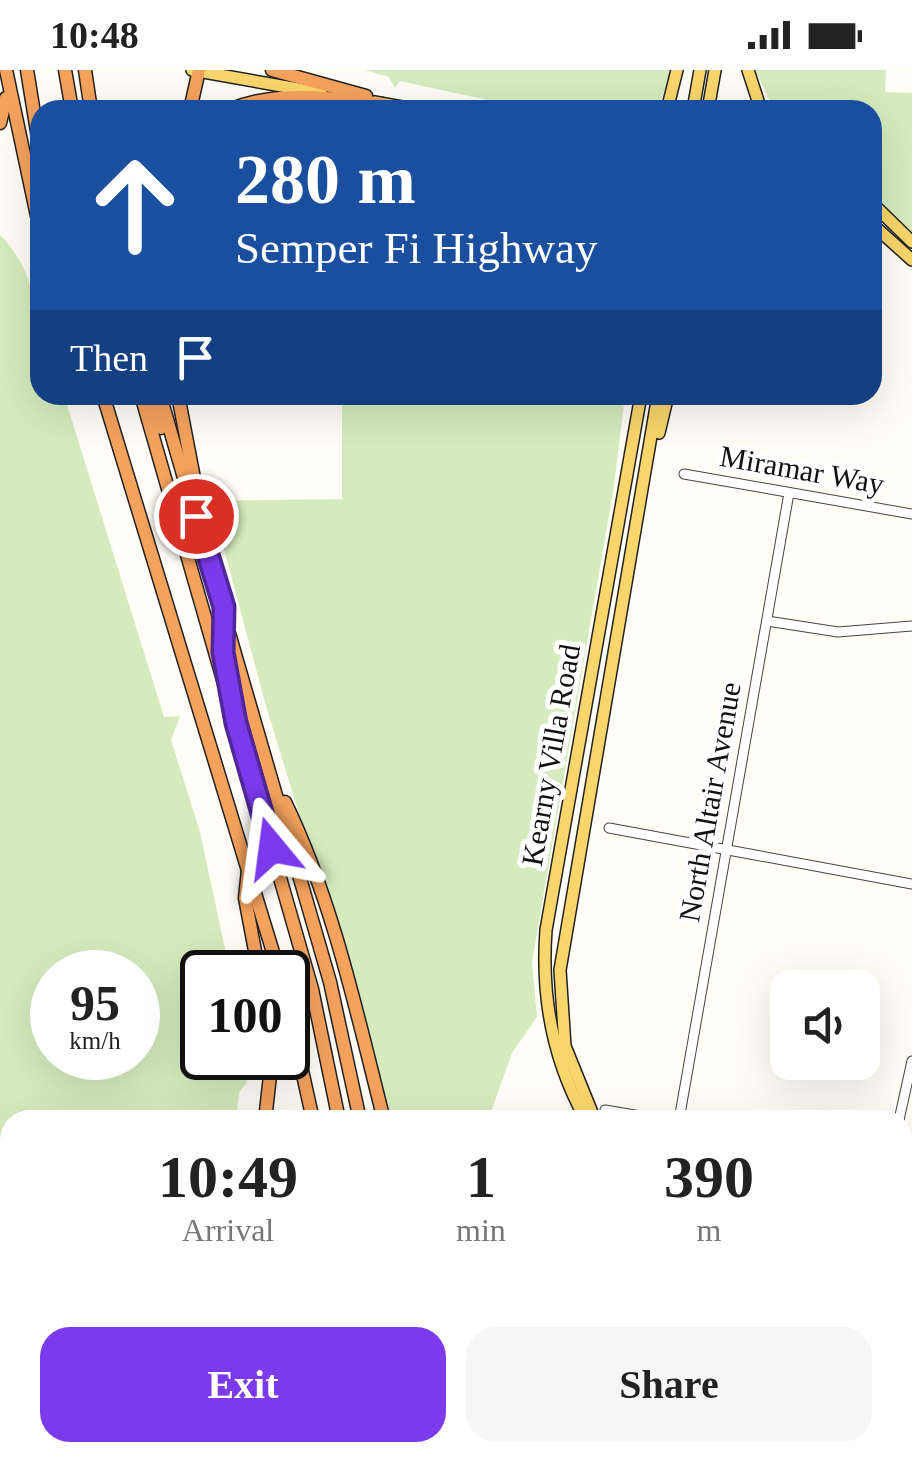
<!DOCTYPE html>
<html lang="en">
<head>
<meta charset="utf-8">
<style>
  :root { --surface:#fff; --page:#f6f6f6; --text:#222; --muted:#767676; --accent:#7c3aed }
  body { margin:0; font-family:"Times New Roman",serif; background:var(--page); color:var(--text); height:100vh; display:flex; flex-direction:column; font-size:38px; white-space:nowrap }
  * { box-sizing:border-box; margin:0 }
  p { font-size:32px; color:var(--muted) }
  .icon { flex:none; width:55px; height:55px; fill:none; stroke:currentColor; stroke-width:2; stroke-linecap:round; stroke-linejoin:round }
  .map { position:relative; flex:1; overflow:hidden }
  .drawer { position:absolute; left:0px; top:1040px; width:912px; height:352px; display:flex; flex-direction:column; background:var(--surface); border-radius:30px 30px 0 0; box-shadow:0 10px 40px #0002 }
  .drawer>* { flex:none }
  .banner { position:absolute; left:30px; top:30px; width:852px; height:305px; border-radius:30px; box-shadow:0 10px 40px #0002; background:#1a4fa0; color:#fff; overflow:hidden }
  .tools { position:absolute; left:770px; top:900px; display:grid; gap:20px }
  .tools a { display:grid; place-items:center; width:110px; height:110px; border-radius:20px; background:var(--surface); box-shadow:0 10px 40px #0002; font-size:50px }
  .speed { position:absolute; left:30px; top:880px; display:flex; gap:20px; font-size:50px; font-weight:700; text-align:center }
  .speed>* { display:grid; place-content:center; width:130px; height:130px; border-radius:50%; background:var(--surface); box-shadow:0 10px 40px #0002; line-height:1 }
  .speed small { font-size:25px; font-weight:400 }
  .speed .limit { border:5px solid #111; border-radius:15px; background:#fff; color:#111 }
  .pin { position:absolute; display:grid; place-items:center; width:85px; height:85px; color:#fff; margin:-42px; border:5px solid #fff; border-radius:50%; box-shadow:0 2px 10px #0007 }
  .me { position:absolute; width:110px; margin:-55px; rotate:344deg; stroke-linejoin:round; filter:drop-shadow(0 0 8px #0008) }
  .turn { display:flex; align-items:center; gap:35px; height:210px; padding:0 40px; font-size:45px }
  .turn .icon { width:130px; height:130px; stroke-width:2.5 }
  .turn b { display:block; font-size:70px; line-height:85px }
  .then { display:flex; align-items:center; height:95px; padding:0 40px; background:#0003; gap:20px; font-size:38px }
  .eta { display:flex; justify-content:space-evenly; align-items:center; height:170px; text-align:center }
  .eta b { font-size:60px; font-weight:600; line-height:70px }
  .button { display:flex; gap:20px; margin-top:auto; padding:20px 40px }
  .button a { flex:1; height:115px; border-radius:30px; background:var(--accent); color:#fff; font-size:40px; font-weight:600; line-height:115px; text-align:center }
  .button a+a { background:var(--page); color:var(--text) }
  .status { display:flex; justify-content:space-between; align-items:center; height:70px; padding:0 50px; background:var(--surface); direction:ltr }
  .status svg { height:28px; fill:currentColor }
  .map>svg:first-child { display:block }
</style>
</head>
<body>
<div class="status"><b>10:48</b><svg viewBox="0 0 49 12"><path d="M0 12V9h3v3zM5 12V6h3v6zM10 12V3h3v9zM15 12V0h3v12zM26 1h20v11H26zM47 4h2v5h-2z"/></svg></div>
<div class="map">
<svg width="912" height="1392" viewBox="0 0 912 1392">
  <rect width="100%" height="100%" fill="#fffdf5"/>
  <g fill="#d5ebbd" fill-rule="evenodd">
    <path d="M 365,0 L 671,0 L 658,40 L 552,35 L 533,40 L 400,11 L 395,18 L 389,7 Z"/>
    <path d="M 755,0 L 886,0 L 885,22 L 912,23 L 912,163 L 873,128 L 872,40 L 774,40 Z"/>
    <path d="M 0,165 C 43,208 40,267 40,325 L 64,325 L 164,647 L 180,646 L 171,670 L 200,762 L 230,902 L 202,902 L 202,988 L 244,988 L 247,1012 L 239,1023 L 236,1050 L 10,1050 L 10,1278 L 0,1279 ZM 138,902 L 138,988 L 52,988 L 52,902 Z"/>
    <path d="M 342,325 L 625,325 L 614,416 L 532,892 L 537,947 L 512,983 L 488,1050 L 393,1050 L 266,636 L 211,431 L 342,429 Z"/>
    <path d="M 0,1314 L 10,1314 L 10,1382 L 313,1382 L 314,1392 L 0,1392 Z"/>
  </g>
  <g fill="none" stroke-linecap="round" stroke-linejoin="round">
    <g stroke="#444" stroke-width="11">
      <g id="minor">
        <path d="M 684,404 L 912,444"/>
        <path d="M 767,551 L 838,562 L 912,556"/>
        <path d="M 609,758 L 912,814"/>
        <path d="M 605,1040 L 664,1050"/>
        <path d="M 679,1050 L 789,423"/>
        <path d="M 899,1050 L 912,991"/>
        <path d="M 902,1099 L 912,1114"/>
        <path d="M 902,1198 L 912,1203"/>
        <path d="M 902,1261 L 912,1265"/>
        <path d="M 902,1372 L 912,1373"/>
        <path d="M 609,1392 L 611,1382"/>
      </g>
    </g>
    <g stroke="#222" stroke-width="14">
      <g id="major">
        <path d="M 192,0 L 321,23"/>
        <path d="M 748,0 L 761,40"/>
        <path d="M 374,32 L 419,40"/>
        <path d="M 667,40 L 677,0"/>
        <path d="M 693,40 L 700,0"/>
        <path d="M 708,40 L 715,0"/>
        <path d="M 872,133 L 912,172"/>
        <path d="M 872,154 L 912,190"/>
        <path d="M 659,363 L 668,325"/>
        <path d="M 586,1050 C 553,991 541,927 546,860 L 641,325"/>
        <path d="M 595,1050 L 565,976 L 560,900 L 658,325"/>
        <path d="M 0,1291 L 10,1291"/>
        <path d="M 621,1382 L 650,1392"/>
        <path d="M 676,1382 L 732,1392"/>
        <path d="M 741,1392 L 742,1382"/>
      </g>
    </g>
    <g stroke="#222" stroke-width="15">
      <g id="highway">
        <path d="M 6,0 L 40,160"/>
        <path d="M 27,0 L 40,80"/>
        <path d="M 65,0 L 72,40"/>
        <path d="M 85,0 L 91,40"/>
        <path d="M 272,0 L 366,26"/>
        <path d="M 190,40 L 199,0"/>
        <path d="M 229,40 C 280,19 328,28 382,34"/>
        <path d="M 0,53 L 6,28"/>
        <path d="M 103,325 L 279,902"/>
        <path d="M 141,325 L 312,919 L 339,1050"/>
        <path d="M 150,325 L 161,358"/>
        <path d="M 160,325 L 330,912 L 360,1050"/>
        <path d="M 178,325 L 198,429"/>
        <path d="M 285,732 C 333,831 357,944 384,1050"/>
        <path d="M 248,800 L 245,828 L 259,902"/>
        <path d="M 288,937 L 313,1050"/>
        <path d="M 265,1050 L 272,988"/>
        <path d="M 331,1382 L 333,1392"/>
        <path d="M 355,1382 L 356,1392"/>
        <path d="M 383,1382 L 384,1392"/>
        <path d="M 405,1382 L 405,1392"/>
        <path d="M 424,1382 L 432,1392"/>
        <path d="M 492,1392 L 499,1382"/>
        <path d="M 514,1392 L 518,1382"/>
      </g>
    </g>
    <use href="#minor" stroke="#fff" stroke-width="9"/>
    <use href="#major" stroke="#f9d66b" stroke-width="11"/>
    <use href="#highway" stroke="#f5a25d" stroke-width="12"/>
  </g>
  <g fill="none" stroke-linecap="round" stroke-linejoin="round">
    <g stroke="#51269a" stroke-width="25">
      <path id="route" d="M 196,446 L 224,537 L 223,582 L 236,653 L 272,778"/>
    </g>
    <use href="#route" stroke="#7c3aed" stroke-width="18"/>
  </g>
  <g text-anchor="middle" stroke-width="10" stroke-linejoin="round" paint-order="stroke">
    <g font-size="30" fill="#111" stroke="#fff">
      <text transform="translate(802 400) rotate(10)" y="10">Miramar Way</text>
      <text transform="translate(551 685) rotate(-80)" y="10">Kearny Villa Road</text>
      <text transform="translate(710 732) rotate(-80)" y="10">North Altair Avenue</text>
    </g>
  </g>
</svg>
<div class="tools">
<a><svg class="icon" aria-label="sound" viewBox="0 0 24 24"><path d="M4 9h4l5-4v14l-5-4H4zM17 9q2 3 0 6"/></svg></a>
</div>
<div class="speed"><div>95<small>km/h</small></div><div class="limit">100</div></div>
<div class="pin" style="left:196px;top:446px;background:#d93025"><svg class="icon" aria-label="arrive" viewBox="0 0 24 24"><path d="M6 21V4h12l-3 4 3 4H6"/></svg></div>
<svg class="me" style="left:272px;top:778px" viewBox="-20 -20 40 40"><path d="M0-17L14 15 0 8-14 15z" fill="#7c3aed" stroke="#fff" stroke-width="4"/></svg>
<div class="banner">
<div class="turn"><svg class="icon" aria-label="ahead" viewBox="0 0 24 24"><path d="M12 20V5M6 11l6-6 6 6"/></svg><div><b>280 m</b>Semper Fi Highway</div></div>
<div class="then">Then<svg class="icon" aria-label="arrive" viewBox="0 0 24 24"><path d="M6 21V4h12l-3 4 3 4H6"/></svg></div>
</div>
<section class="drawer">
<div class="eta">
<div><b>10:49</b><p>Arrival</p></div>
<div><b>1</b><p>min</p></div>
<div><b>390</b><p>m</p></div>
</div>
<div class="button"><a>Exit</a><a>Share</a></div>
</section>
</div>
</body>
</html>
